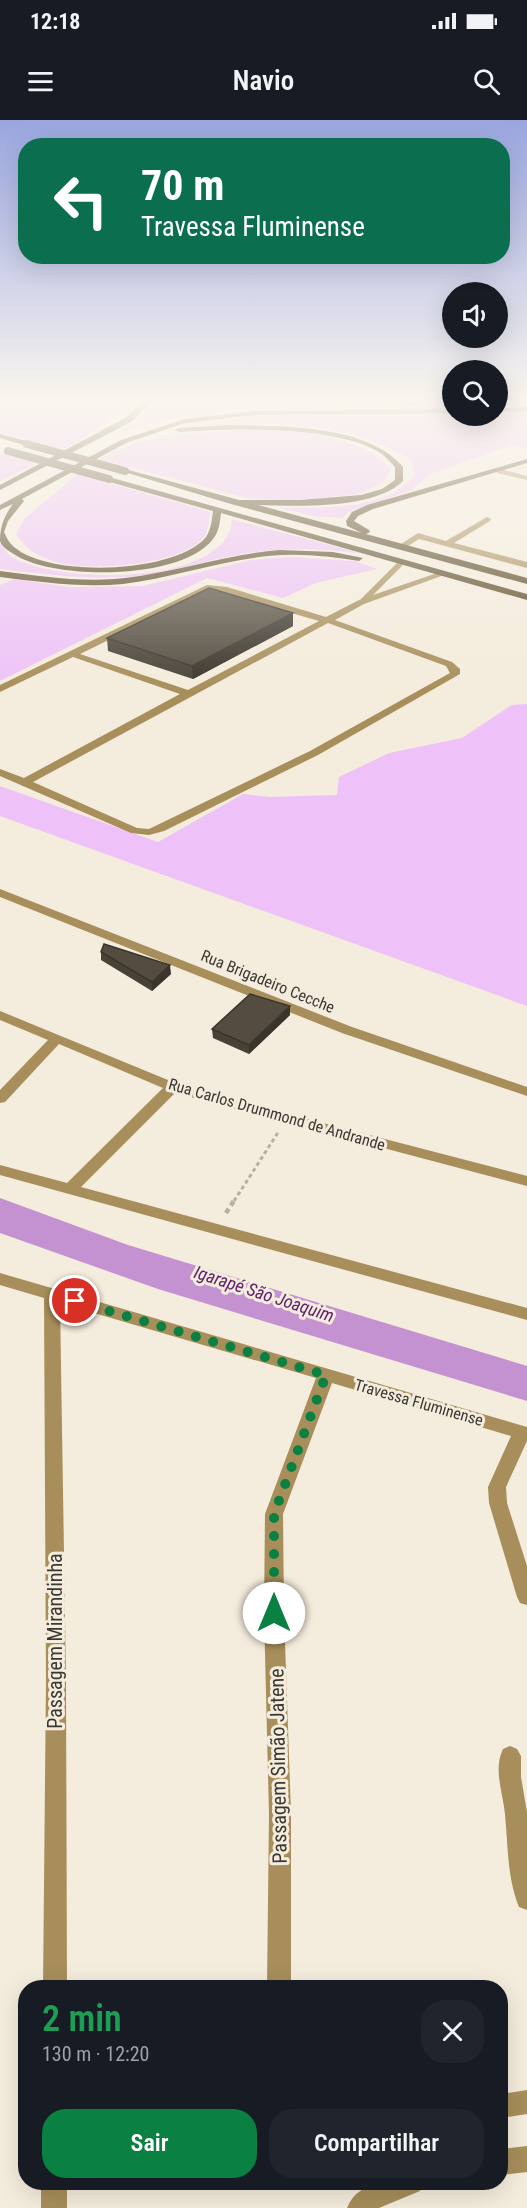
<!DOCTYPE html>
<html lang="pt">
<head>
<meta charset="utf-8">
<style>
  :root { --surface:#171b24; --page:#20242c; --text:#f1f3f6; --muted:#9ea1a6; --accent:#0b8043 }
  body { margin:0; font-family:"Roboto Condensed",sans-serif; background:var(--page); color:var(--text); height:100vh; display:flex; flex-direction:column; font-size:22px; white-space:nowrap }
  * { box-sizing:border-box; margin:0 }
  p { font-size:20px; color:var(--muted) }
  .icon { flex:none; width:33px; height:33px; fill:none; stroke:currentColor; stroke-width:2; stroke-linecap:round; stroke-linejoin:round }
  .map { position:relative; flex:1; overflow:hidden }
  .side { position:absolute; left:18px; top:1860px; width:490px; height:210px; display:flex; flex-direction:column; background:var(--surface); border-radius:24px; box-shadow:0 6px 24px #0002 }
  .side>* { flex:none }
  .top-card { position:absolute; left:18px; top:18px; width:492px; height:126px; border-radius:24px; box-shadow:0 6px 24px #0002; background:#0b6e4f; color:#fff; overflow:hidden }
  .buttons { position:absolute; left:442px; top:162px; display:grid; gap:12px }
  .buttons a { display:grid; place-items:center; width:66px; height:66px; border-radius:50%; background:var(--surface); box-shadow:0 6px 24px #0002; font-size:30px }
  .pin { position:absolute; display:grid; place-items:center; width:51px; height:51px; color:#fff; margin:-26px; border:3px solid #fff; border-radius:50%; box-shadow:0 2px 6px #0007 }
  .me { position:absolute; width:66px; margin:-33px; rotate:0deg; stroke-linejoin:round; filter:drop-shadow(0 0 4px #0008) }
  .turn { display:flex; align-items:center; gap:21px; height:126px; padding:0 24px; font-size:27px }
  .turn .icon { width:78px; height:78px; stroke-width:2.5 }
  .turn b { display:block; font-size:42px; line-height:51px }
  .round { display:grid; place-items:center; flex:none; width:63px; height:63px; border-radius:24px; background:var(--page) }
  .overview { display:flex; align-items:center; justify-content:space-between; height:102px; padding:0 24px }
  h1 { font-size:36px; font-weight:600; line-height:45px; color:#1e9e55 }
  .button { display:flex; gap:12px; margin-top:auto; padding:12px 24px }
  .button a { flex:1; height:69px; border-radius:24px; background:var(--accent); color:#fff; font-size:24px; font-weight:600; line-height:69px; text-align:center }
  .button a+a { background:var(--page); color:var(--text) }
  .status { display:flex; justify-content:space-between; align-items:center; height:42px; padding:0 30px; background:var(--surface); direction:ltr }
  .status svg { height:16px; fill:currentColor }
  header { display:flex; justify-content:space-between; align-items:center; height:78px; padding:0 24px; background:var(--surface); font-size:27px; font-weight:600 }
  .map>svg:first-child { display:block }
</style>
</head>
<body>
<div class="status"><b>12:18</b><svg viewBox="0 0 49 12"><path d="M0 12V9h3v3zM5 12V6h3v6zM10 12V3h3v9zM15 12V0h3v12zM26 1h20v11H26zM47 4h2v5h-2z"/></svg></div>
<header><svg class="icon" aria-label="menu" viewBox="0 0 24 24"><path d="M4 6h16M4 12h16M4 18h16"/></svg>Navio<svg class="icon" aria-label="search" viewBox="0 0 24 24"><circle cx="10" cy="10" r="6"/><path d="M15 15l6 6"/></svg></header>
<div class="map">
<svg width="527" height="2088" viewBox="0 0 527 2088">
  <rect width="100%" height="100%" fill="#f4ecdc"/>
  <g fill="#eec2f8">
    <path d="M 0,280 L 122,280 C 119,299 80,319 65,330 L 0,312 Z"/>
    <path d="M 158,280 L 372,280 C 330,291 286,286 244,288 C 200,291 160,301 118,313 L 146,294 Z"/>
    <path d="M 527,293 L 527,328 L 513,325 L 430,354 L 412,370 L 348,392 L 343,398 L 314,396 L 281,388 C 324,387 387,392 415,354 L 411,340 C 348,299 260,301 188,307 L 187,304 L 264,296 L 498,296 Z"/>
    <path d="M 255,309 C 301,312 357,314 391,349 L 383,363 L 357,374 L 290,381 L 247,378 L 99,339 L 138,322 L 170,315 Z"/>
    <path d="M 0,334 L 38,343 L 0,361 Z"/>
    <path d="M 78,354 L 210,392 C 209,398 209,405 207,411 C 194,446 87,452 56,442 C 39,437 25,429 16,414 L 25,398 Z"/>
    <path d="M 232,399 L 359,433 C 314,428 272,427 227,437 C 200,442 174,452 146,455 C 97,461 49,455 0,449 L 0,423 C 4,428 7,434 12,437 C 56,463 203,466 229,413 C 231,409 231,403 232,399 Z"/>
    <path d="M 290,437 L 355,441 L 377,449 L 316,463 L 283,478 L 207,458 L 0,561 L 0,465 L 15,459 L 68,467 L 143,466 L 250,440 Z"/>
    <path d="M 527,584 L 527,886 L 0,696 L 0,666 L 158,722 L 243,674 L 269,677 L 337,675 L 339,657 L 389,633 L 462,618 L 512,585 Z"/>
  </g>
  <path fill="#c592d1" d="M 0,1078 L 128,1125 L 527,1246 L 527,1281 L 158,1169 L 0,1113 Z"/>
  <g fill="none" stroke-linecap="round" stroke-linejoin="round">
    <path stroke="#b7b0a4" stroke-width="3" stroke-dasharray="4 3" stroke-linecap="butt" d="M 234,1081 L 279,1011"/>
    <path stroke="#b7b0a4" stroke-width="4.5" stroke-dasharray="5 4" stroke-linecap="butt" d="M 226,1093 L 235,1079"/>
    <g fill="#a78e5b" fill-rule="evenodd">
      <path d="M 500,349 L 527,356 L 527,360 L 497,353 L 497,349 Z"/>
      <path d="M 487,397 L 491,399 L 490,401 L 454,423 L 527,442 L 527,448 L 419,419 L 408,426 L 401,424 L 418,413 L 446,421 Z"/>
      <path d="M 399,441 L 403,444 L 402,446 L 373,475 L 440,452 L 447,454 L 364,484 L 335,500 L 452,542 L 460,549 L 460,554 L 318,635 L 164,711 L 149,715 L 131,713 L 0,656 L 0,649 L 24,658 L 180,574 L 73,537 L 0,572 L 0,565 L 207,465 L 227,467 L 326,497 L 361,479 ZM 211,470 L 319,501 L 188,570 L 80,534 ZM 328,503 L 446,546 L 450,553 L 310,631 L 149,709 L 137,708 L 33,662 Z"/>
      <path d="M 0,769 L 352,907 L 527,967 L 527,976 L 342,913 L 0,777 Z"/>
      <path d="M 0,891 L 185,967 L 527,1056 L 527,1066 L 175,973 L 81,1067 L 527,1188 L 527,1200 L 0,1055 L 0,1045 L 67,1063 L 163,968 L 59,924 L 5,982 L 0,983 L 0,970 L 48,920 L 0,900 Z"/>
      <path d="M 0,1153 L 527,1307 L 527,1321 L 506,1367 L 507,1383 L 527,1446 L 527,1485 L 520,1483 L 517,1477 L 489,1383 L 488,1367 L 511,1316 L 332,1263 L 283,1394 L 284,1493 L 291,1694 L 291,1868 L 267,1868 L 269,1694 L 264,1493 L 265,1394 L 316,1258 L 60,1183 L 66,1560 L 67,1868 L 43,1868 L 46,1560 L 44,1178 L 0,1165 Z"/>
      <path d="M 510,1626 L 517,1629 L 521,1636 L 521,1657 L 527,1692 L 527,1790 L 519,1787 C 507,1758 508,1725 505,1694 C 503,1673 493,1649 503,1629 Z"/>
      <path d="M 527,1970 L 527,1994 L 501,1998 L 501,1974 Z"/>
      <path d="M 527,2026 L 527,2052 L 501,2055 L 501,2029 Z"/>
      <rect x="41" y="2062" width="26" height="26"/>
      <path d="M 378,2062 L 424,2062 L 420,2071 L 379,2088 L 347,2088 C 353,2073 363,2068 378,2062 Z"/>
    </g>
    <g fill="#564522" fill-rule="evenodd">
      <path d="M 145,280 L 153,280 L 131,302 L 0,370 L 0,365 L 125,298 Z"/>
      <path d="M 386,280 L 403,280 L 421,284 L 417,286 Z"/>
      <path d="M 527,287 L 527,291 L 498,292 L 498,288 Z"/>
      <path d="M 453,289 L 453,293 L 257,295 L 185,303 L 126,323 L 22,379 L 24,381 L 8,401 L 4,412 C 6,416 8,421 11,424 C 43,459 176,454 206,417 C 211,410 212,399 213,391 L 106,361 L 105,359 L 109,357 L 527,474 L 527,480 L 221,393 C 220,402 219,412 213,419 C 182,460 58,460 17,436 C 11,432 2,428 0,421 C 0,405 5,395 13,384 L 0,390 L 0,385 L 121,320 L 185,299 L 257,291 Z"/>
      <path d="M 228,305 C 281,306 367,304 403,347 L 403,361 C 373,390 298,386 258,385 L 362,413 L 347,406 L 346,401 L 352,392 L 367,385 L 527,339 L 527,343 L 373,389 L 358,396 L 354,401 L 369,410 L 370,412 L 366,414 L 527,458 L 527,464 L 231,384 L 121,351 L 125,349 L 239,380 L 300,380 L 361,375 L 382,369 L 395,360 L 395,347 C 391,343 387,338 382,334 C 339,305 230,308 179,312 L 175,310 L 179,308 Z"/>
      <path d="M 0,314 L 30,322 L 31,324 L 27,326 L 0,318 Z"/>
      <path d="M 280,430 L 333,432 L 363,438 L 359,441 C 329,436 298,433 268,436 C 219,441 172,458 123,464 C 82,468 41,462 0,457 L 0,451 C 41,456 83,463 125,458 C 177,452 228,434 280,430 Z"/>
    </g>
    <g stroke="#564522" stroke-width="8">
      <path d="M 27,324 L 125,351"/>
      <path d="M 8,331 L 109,359"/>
    </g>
  </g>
  <g fill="#474136">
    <path d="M 293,493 L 293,506 L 193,559 L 108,531 L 107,518 Z"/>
    <path d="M 101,832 L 171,854 L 152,871 L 101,840 Z"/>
    <path d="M 290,895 L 249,934 L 213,918 L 212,909 Z"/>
  </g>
  <g fill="#3a352c">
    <path d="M 293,493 L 293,506 L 193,559 L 192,546 Z"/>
    <path d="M 170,845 L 171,854 L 152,871 L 152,862 Z"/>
    <path d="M 290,886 L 290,895 L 249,934 L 249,925 Z"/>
  </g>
  <g fill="#534c3f" stroke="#3a352c" stroke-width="1.5">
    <path d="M 209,468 L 293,493 L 192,546 L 107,518 Z"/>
    <path d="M 104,824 L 170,845 L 152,862 L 101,832 Z"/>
    <path d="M 250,874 L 290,886 L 249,925 L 212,909 Z"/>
  </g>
  <linearGradient id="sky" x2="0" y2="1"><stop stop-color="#9aa6df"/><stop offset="0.49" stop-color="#faf6ef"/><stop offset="1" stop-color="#faf6ef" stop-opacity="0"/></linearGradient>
  <rect width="527" height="572" fill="url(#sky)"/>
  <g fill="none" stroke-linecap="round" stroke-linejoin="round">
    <path stroke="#0b8043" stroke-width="10" stroke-dasharray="0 18" d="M 75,1181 L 326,1255 L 274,1394 L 274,1493"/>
  </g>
  <g text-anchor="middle" stroke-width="6" stroke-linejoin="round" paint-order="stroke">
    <g font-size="16" fill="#3b3832" stroke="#f4ecdc">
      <text transform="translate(268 861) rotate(22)" y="6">Rua Brigadeiro Cecche</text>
      <text transform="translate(277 994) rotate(16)" y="6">Rua Carlos Drummond de Andrande</text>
      <text transform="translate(419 1282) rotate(16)" y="6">Travessa Fluminense</text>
    </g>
    <g font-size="18" font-style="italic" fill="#60216d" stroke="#f4ecdc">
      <text transform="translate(264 1174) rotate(18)" y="6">Igarapé São Joaquim</text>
    </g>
    <g font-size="20" fill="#3b3832" stroke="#f4ecdc">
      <text transform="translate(55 1521) rotate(-90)" y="7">Passagem Mirandinha</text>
      <text transform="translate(278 1646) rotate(-91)" y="7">Passagem Simão Jatene</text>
    </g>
  </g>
</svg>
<div class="buttons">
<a><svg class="icon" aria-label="sound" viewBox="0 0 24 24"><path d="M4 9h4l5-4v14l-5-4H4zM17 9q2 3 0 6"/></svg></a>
<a><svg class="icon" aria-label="search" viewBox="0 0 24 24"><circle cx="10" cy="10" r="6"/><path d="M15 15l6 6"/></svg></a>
</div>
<div class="pin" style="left:75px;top:1181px;background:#d93025"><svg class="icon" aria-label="arrive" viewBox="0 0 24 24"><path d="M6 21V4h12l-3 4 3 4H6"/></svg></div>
<svg class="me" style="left:274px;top:1493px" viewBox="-20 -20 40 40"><circle r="19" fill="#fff"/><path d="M0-13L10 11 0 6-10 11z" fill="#0b8043"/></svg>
<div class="top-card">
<div class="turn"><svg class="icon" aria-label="left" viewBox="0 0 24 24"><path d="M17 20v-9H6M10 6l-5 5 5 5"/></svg><div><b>70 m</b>Travessa Fluminense</div></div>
</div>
<section class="side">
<div class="overview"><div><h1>2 min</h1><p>130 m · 12:20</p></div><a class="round"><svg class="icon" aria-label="close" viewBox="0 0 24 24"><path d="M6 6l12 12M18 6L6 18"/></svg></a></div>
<div class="button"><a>Sair</a><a>Compartilhar</a></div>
</section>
</div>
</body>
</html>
